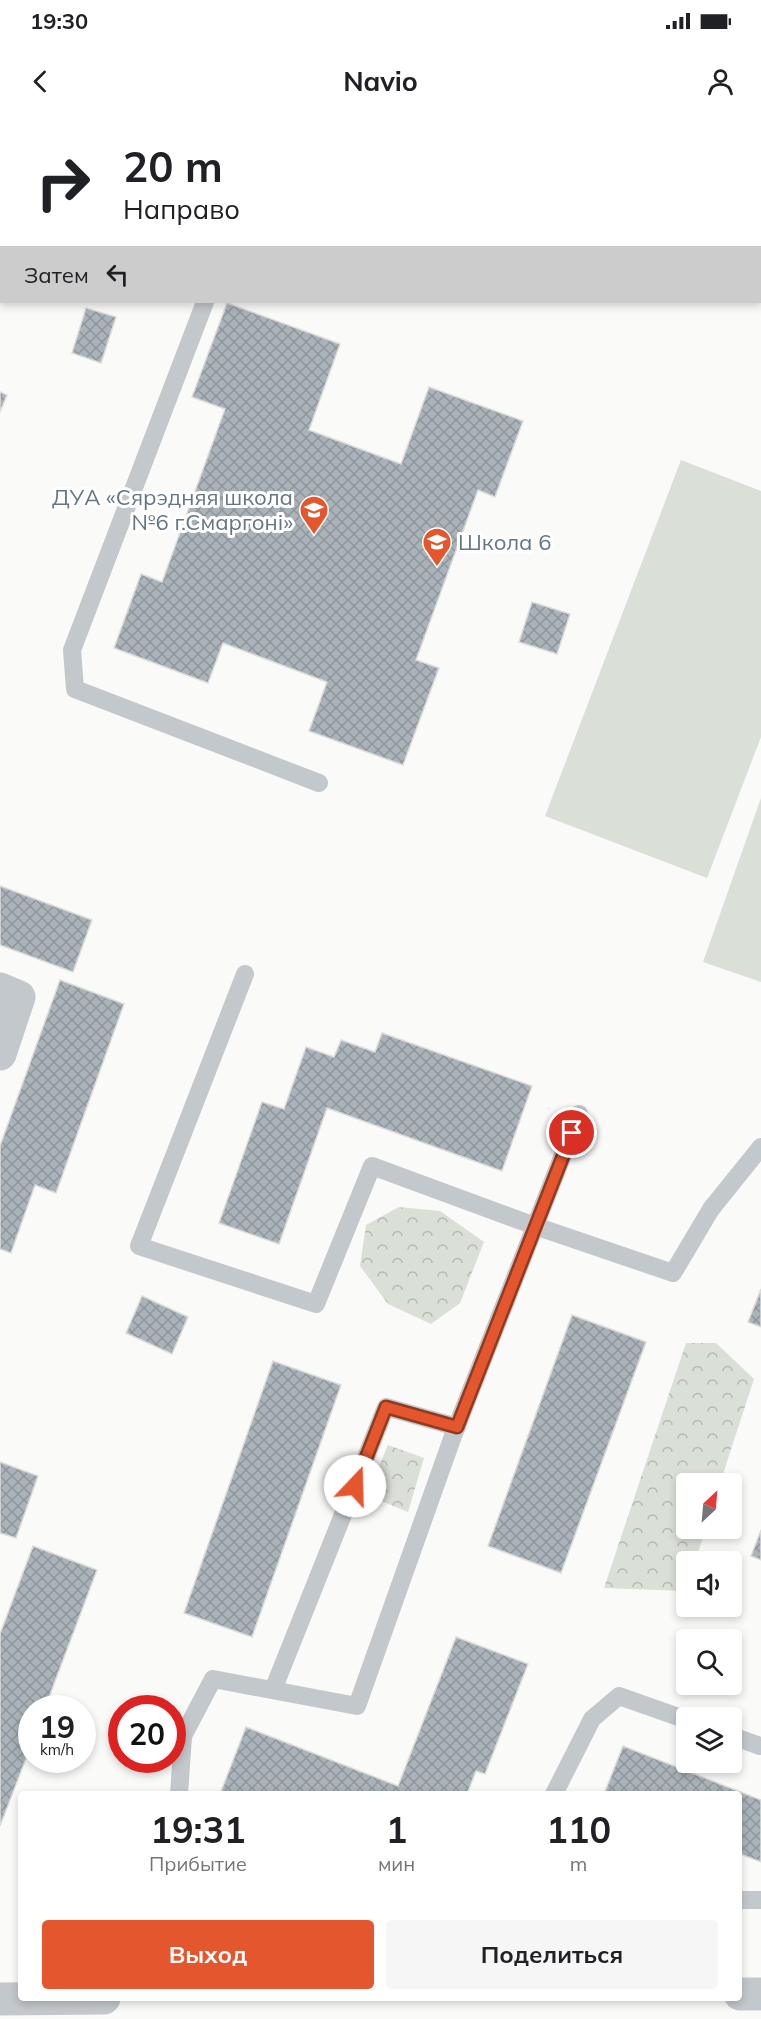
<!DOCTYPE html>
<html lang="ru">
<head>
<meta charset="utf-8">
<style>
  :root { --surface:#fff; --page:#f6f6f6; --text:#202124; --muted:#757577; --accent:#e4572e }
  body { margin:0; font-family:Mulish,sans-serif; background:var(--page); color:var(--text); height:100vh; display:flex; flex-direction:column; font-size:22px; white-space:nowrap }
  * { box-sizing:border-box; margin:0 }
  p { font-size:20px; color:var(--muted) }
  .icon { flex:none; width:33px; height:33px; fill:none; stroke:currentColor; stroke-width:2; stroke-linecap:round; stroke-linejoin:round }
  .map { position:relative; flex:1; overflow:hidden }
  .drawer { position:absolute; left:18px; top:1671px; width:724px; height:210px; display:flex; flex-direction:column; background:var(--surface); border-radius:6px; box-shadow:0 3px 9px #0003 }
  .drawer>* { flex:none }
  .guide { position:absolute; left:0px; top:0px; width:762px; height:183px; box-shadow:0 3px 9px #0003; background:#fff; color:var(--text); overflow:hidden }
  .needle { width:39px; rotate:26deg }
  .buttons { position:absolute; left:676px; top:1353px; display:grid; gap:12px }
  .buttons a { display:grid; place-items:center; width:66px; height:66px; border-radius:6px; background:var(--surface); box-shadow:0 3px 9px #0003; font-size:30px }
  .speed { position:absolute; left:18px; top:1575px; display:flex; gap:12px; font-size:30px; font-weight:700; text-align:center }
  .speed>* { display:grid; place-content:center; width:78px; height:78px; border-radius:50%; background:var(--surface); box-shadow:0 3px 9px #0003; line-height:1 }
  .speed small { font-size:15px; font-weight:400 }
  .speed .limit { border:9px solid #d22; background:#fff; color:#111 }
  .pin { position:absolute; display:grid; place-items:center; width:51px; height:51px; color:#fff; margin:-26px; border:3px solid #fff; border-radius:50%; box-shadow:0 2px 6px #0007 }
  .me { position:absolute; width:66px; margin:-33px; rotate:21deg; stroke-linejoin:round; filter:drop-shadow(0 0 4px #0008) }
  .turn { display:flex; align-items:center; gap:21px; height:126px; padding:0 24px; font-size:27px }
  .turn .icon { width:78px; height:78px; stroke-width:2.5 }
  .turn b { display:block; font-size:42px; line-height:51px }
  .then { display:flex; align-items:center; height:57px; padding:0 24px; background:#0003; gap:12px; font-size:22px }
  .eta { display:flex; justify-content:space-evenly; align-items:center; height:102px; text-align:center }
  .eta b { font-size:36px; font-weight:700; line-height:42px }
  .primary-button { display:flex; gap:12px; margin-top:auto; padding:12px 24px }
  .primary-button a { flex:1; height:69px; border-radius:6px; background:var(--accent); color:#fff; font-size:24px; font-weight:700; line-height:69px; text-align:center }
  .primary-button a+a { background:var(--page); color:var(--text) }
  .status { display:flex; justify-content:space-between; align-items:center; height:42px; padding:0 30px; background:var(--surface); direction:ltr }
  .status svg { height:16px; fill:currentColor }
  header { display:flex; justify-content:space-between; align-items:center; height:78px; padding:0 24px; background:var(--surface); font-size:27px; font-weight:700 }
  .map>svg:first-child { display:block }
</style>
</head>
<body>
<div class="status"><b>19:30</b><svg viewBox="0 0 49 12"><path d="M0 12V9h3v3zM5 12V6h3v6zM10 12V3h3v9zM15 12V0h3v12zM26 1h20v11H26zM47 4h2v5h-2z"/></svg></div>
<header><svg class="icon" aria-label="back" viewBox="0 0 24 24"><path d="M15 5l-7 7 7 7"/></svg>Navio<svg class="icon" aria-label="person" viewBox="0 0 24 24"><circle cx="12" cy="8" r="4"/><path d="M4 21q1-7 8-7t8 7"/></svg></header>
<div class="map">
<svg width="761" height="1899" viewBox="0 0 761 1899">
  <defs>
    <pattern id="forest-crowns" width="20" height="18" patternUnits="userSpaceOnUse" patternTransform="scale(1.5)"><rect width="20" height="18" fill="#dadfd7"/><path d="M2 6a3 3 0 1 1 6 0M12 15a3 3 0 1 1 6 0" fill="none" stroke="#b4b9b4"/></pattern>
    <pattern id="building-cross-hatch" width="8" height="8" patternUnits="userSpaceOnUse" patternTransform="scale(1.5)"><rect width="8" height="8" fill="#aab3b9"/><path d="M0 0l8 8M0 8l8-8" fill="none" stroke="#8e969c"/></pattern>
  </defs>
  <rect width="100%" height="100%" fill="#fafaf8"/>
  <g fill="url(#forest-crowns)">
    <path d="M 399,1087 L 440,1091 L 484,1122 L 460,1183 L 431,1204 L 388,1184 L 360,1146 L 366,1105 Z"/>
    <path d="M 686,1223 L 716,1223 L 754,1259 L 720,1363 L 687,1364 L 687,1408 L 706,1409 L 695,1441 L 687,1442 L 685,1471 L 604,1468 Z"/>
    <path d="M 388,1325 L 424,1338 L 408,1392 L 367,1375 Z"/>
  </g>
  <g fill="#dadfd7">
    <path d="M 681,340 L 761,371 L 761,617 L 707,758 L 545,696 Z"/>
    <path d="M 761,678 L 761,862 L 703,842 Z"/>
  </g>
  <g fill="url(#building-cross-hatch)" stroke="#dcdcda" stroke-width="1.5">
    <path d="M 0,0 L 30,0 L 2,2 L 2,45 Z"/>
    <path d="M 466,0 L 595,0 L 466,2 Z"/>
    <path d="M 2,52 L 2,155 L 0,159 L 0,56 Z"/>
    <path d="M 227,183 L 340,224 L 309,310 L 401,344 L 429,267 L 523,301 L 495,377 L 478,370 L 416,540 L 439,548 L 403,645 L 309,611 L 327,562 L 223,523 L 208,563 L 114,528 L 141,454 L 162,462 L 225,289 L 192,277 Z"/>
    <path d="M 86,188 L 116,197 L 101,243 L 72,233 Z"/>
    <path d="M 0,272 L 7,275 L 0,292 Z"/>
    <path d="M 532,482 L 570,494 L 557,534 L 519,522 Z"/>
    <path d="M 0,766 L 92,800 L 73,852 L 0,825 Z"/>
    <path d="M 60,860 L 124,884 L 56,1073 L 35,1065 L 11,1133 L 0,1129 L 0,1026 Z"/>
    <path d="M 382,913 L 532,966 L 502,1051 L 327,988 L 279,1124 L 219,1103 L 262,982 L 284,989 L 306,927 L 334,937 L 341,920 L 375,932 Z"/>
    <path d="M 761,1169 L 761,1207 L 748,1202 Z"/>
    <path d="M 142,1176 L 188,1197 L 172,1234 L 126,1213 Z"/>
    <path d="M 572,1195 L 646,1222 L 561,1453 L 488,1426 Z"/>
    <path d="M 273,1241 L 341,1265 L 252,1517 L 184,1493 Z"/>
    <path d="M 0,1342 L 38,1356 L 16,1418 L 0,1413 Z"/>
    <path d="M 761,1410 L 761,1440 L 751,1436 Z"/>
    <path d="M 33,1426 L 97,1450 L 45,1588 L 32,1588 L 32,1623 L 0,1706 L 0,1514 Z"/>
    <path d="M 456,1517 L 528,1544 L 485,1654 L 476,1651 L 467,1674 L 220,1674 L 246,1607 L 398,1666 Z"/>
    <path d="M 623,1626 L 761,1680 L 761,1742 L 740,1734 L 740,1674 L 604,1674 Z"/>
  </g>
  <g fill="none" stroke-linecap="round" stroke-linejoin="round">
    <g stroke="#c3c8cc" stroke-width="18">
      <path d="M 679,0 L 683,2"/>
      <path d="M 273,2 L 273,0"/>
      <path d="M 760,32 L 761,32"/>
      <path d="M 205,182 L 72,530 L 75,569 L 319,663"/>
      <path d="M 245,854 L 139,1126 L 316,1184 L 372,1046 L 535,1106 L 673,1153 L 711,1089 L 761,1027"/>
      <path d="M 273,1570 L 386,1287 L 457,1307"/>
      <path d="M 732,1616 L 760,1626"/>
      <path d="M 179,1674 L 183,1616 L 213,1559 L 357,1586 L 453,1316 L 579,994"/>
      <path d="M 554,1674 L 592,1599 L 619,1576 L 687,1600"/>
      <path d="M 740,1780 L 761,1780"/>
    </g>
    <g stroke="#c3c8cc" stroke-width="33">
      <path d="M 0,869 L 19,877 L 0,934"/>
      <path d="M 740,1874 L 761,1874"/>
      <path d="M 0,1879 L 104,1878"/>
    </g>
  </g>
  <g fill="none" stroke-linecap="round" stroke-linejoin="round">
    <g stroke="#94391e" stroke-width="15">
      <path id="route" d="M 355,1366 L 386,1287 L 457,1307 L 572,1013"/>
    </g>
    <use href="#route" stroke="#e4572e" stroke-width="10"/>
  </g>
  <defs>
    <g id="school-pin" transform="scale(1.5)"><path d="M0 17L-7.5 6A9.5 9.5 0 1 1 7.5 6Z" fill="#e4572e" stroke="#fff"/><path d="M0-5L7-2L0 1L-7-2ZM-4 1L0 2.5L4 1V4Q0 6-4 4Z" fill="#fff"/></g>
  </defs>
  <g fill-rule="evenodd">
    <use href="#school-pin" x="314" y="390"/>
    <use href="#school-pin" x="437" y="422"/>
  </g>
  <g text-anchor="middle" stroke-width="6" stroke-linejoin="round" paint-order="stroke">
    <g font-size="22" fill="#657683" stroke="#fff" text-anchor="end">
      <text x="293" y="385">ДУА «Сярэдняя школа<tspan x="293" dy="25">№6 г.Смаргоні»</tspan></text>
      <text x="458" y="430" text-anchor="start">Школа 6</text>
    </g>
  </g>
</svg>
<div class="buttons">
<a><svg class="needle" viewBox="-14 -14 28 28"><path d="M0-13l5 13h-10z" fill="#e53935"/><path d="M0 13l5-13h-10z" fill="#757577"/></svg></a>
<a><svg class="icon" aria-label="sound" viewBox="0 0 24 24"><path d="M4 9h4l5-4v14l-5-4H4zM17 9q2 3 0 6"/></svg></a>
<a><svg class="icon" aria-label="search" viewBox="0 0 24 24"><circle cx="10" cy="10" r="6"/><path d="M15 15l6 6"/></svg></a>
<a><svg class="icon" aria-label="layers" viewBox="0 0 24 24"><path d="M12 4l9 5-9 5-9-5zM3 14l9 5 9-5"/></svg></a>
</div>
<div class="speed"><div>19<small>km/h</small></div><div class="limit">20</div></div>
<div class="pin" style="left:572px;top:1013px;background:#d93025"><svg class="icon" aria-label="arrive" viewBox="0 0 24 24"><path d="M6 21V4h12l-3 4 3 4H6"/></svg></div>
<svg class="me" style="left:355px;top:1366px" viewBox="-20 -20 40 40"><circle r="19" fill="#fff"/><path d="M0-13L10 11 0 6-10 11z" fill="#e4572e"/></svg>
<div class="guide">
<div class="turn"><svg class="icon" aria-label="right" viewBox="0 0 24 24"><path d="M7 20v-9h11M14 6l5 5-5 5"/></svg><div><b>20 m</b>Направо</div></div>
<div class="then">Затем<svg class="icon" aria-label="left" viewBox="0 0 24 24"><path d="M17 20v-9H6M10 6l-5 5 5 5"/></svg></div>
</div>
<section class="drawer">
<div class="eta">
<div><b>19:31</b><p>Прибытие</p></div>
<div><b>1</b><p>мин</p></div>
<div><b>110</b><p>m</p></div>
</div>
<div class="primary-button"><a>Выход</a><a>Поделиться</a></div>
</section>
</div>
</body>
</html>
